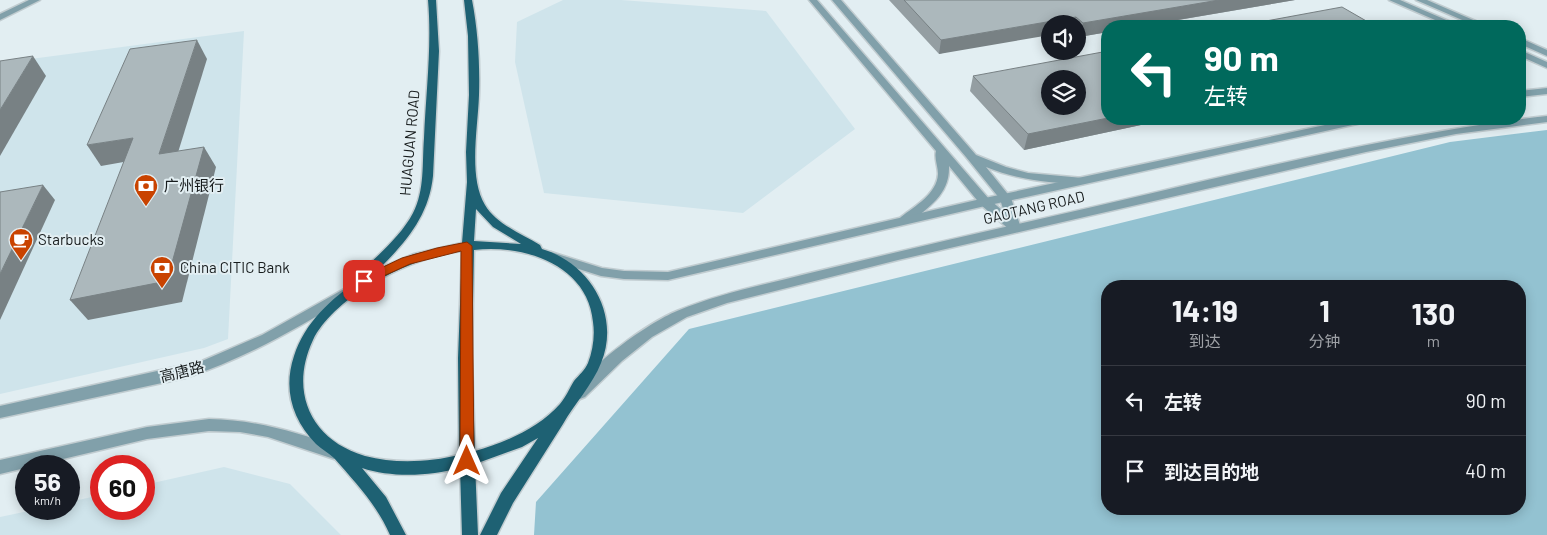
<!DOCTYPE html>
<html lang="zh">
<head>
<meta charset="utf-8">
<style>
  :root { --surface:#171b24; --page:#20242c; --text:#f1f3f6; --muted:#9ea1a6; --line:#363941 }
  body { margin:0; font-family:Barlow,"Noto Sans SC",sans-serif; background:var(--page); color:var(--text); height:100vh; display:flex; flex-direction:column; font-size:19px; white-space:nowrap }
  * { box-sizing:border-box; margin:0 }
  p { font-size:16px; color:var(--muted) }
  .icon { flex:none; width:28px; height:28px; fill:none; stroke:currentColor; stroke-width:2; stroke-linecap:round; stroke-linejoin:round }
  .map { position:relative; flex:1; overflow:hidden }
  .drawer { position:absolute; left:1101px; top:280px; width:425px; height:235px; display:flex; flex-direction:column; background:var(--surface); border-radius:20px; box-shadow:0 2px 12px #0003 }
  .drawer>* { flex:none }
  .banner { position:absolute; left:1101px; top:20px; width:425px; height:105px; border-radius:20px; box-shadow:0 2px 12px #0003; background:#00695c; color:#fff; overflow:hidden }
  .controls { position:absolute; left:1041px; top:15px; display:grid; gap:10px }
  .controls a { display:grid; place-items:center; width:45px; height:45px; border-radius:50%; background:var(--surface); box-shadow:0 2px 12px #0003; font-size:25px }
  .speed { position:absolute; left:15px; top:455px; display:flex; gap:10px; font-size:25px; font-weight:700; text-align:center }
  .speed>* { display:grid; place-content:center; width:65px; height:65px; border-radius:50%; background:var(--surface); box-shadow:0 2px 12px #0003; line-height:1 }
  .speed small { font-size:12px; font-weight:400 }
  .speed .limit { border:8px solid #d22; background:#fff; color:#111 }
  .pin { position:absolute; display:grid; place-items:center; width:42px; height:42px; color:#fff; margin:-21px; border-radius:10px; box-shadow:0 2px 8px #0006 }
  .me { position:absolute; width:55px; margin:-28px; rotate:0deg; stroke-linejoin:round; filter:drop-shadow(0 0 4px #0008) }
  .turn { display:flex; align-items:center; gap:18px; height:105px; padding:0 20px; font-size:22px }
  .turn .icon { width:65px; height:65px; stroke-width:2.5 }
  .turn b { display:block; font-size:35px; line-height:42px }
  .eta { display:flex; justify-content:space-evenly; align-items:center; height:85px; text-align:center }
  .eta b { font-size:30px; font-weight:700; line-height:35px }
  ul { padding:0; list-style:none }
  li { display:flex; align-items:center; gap:15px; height:70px; padding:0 20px; border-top:1px solid var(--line) }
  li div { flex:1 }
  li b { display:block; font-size:19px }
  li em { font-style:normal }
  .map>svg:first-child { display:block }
</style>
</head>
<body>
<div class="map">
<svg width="1547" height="535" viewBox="0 0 1547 535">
  <rect width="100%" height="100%" fill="#e2eef2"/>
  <g fill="#cfe4eb">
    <path d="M 563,0 L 621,0 L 766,11 L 855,129 L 743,213 L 544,193 L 515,62 L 517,22 Z"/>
    <path d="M 244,31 L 228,339 L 204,348 L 0,394 L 0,63 Z"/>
    <path d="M 224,467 L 290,484 L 341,535 L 0,535 L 0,517 L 38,509 L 69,509 L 69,502 L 101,495 L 101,509 L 144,509 L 144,485 Z"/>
  </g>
  <path fill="#93c2d1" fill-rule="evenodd" d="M 1547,130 L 1547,535 L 534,535 L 536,502 L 689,329 L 1450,142 ZM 1108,286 L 1520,286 L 1520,509 L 1108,509 Z"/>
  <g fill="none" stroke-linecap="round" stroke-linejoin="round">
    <g stroke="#c1ccd0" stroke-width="3">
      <g id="minor">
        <path d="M 29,0 L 40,0 L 0,20 L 0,14 Z"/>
        <path d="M 809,0 L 817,0 L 989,199 L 1004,212 L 1000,199 L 966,157 L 832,0 L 841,0 L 976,155 L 1006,167 L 1028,173 L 1083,178 L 1089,181 L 1083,184 C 1049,183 1018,180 986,167 L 1011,198 L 1021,228 L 1015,232 L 1011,231 L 981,205 L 949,166 C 950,194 929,207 909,223 L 901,223 L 899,220 L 901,217 C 915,206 937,194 938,174 C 938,166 934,158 936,151 Z"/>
        <path d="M 1389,0 L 1400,0 L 1460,26 L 1449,26 Z"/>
        <path d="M 1416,0 L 1427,0 L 1487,26 L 1476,26 Z"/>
        <path d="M 1520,38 L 1547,50 L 1547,56 L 1520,44 Z"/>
        <path d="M 1520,50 L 1547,62 L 1547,68 L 1520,56 Z"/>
      </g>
    </g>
    <g stroke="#c1ccd0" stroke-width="3">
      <g id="tertiary">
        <path d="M 1547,88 L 1547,94 L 1520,97 L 1520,91 Z"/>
        <path d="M 1547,116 L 1547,122 L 1456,134 L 1366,152 L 898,260 L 727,303 L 687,317 L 652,337 L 622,361 L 585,397 L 580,399 L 575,397 L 573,393 C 588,366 648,323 677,311 C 718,294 763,285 806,274 C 879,256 953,239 1027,222 C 1199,184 1371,136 1547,116 Z"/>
        <path d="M 1353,119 L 1371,119 L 1366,122 L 985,206 L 668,280 L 624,279 L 601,276 L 547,259 L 545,256 L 551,252 L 602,268 L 624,271 L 668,272 L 985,198 Z"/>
        <path d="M 344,289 L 349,291 L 350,294 L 349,297 C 296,329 244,359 185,378 L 0,418 L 0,406 L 202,361 L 262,335 Z"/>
        <path d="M 209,419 C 257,420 295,432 339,447 L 342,452 L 339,457 L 334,459 L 268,437 L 240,432 L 209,431 L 147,439 L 0,474 L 0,460 L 147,427 Z"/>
      </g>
    </g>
    <g stroke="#c1ccd0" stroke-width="3">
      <path id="primary" d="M 428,0 L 436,0 L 439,51 L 433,176 C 429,215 407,241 380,268 L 414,254 L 462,243 L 467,182 L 466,152 L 469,95 L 468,36 L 464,0 L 472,0 C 478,31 480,64 479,95 C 478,127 468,177 485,205 C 496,224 522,234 540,245 L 542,249 C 590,263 621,315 601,363 C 593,384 573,406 563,424 L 513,503 L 497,535 L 480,535 L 501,493 L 538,438 L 522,447 L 475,464 L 478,535 L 462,535 L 460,468 C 430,476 392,478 362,468 L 386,497 L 406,535 L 390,535 C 377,505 355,482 334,458 C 329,453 321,449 316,444 C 292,419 283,389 294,356 C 305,322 331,299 360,279 L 358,276 L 360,273 C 378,255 401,236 413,213 C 425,190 422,163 424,138 C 426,91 432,46 428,0 ZM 476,209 L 493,227 L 521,244 L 474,241 ZM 474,250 C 524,244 588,265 593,322 C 595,335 593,350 588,363 C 585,370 579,375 574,381 C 569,389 566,397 560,404 C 539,428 504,443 475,451 L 472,358 ZM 462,251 L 458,358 L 459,455 C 430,462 395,464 365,456 C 310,440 289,391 313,340 C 335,295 414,256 462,251 Z"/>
    </g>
    <use href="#minor" fill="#81a0aa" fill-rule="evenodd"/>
    <use href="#tertiary" fill="#81a0aa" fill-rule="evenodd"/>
    <use href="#primary" fill="#1e6173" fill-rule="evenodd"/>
  </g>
  <g fill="#949ea2">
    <path d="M 889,0 L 1295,0 L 1079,37 L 1078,35 L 1078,24 L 1050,24 L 939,54 Z"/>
    <path d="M 973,76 L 1108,119 L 1169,119 L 1024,150 L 970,91 Z"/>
  </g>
  <g fill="#788184">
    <path d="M 1219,0 L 1295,0 L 1142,26 L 1108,26 L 1108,32 L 1079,37 L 1083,23 Z"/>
    <path d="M 1076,17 L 1074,24 L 1050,24 L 1050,35 L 939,54 L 941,40 Z"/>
    <path d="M 197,40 L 207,59 L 171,175 L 159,154 Z"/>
    <path d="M 33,56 L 46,76 L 0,156 L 0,110 Z"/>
    <path d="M 1108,118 L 1108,119 L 1169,119 L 1024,150 L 1028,134 Z"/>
    <path d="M 133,138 L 146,158 L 101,166 L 87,145 Z"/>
    <path d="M 204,147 L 216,167 L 182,302 L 88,320 L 70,300 Z"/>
    <path d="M 43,185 L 55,200 L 0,320 L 0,274 Z"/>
  </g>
  <g fill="#acb8bc" stroke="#788184" fill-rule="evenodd">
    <path d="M 904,0 L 1219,0 L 1083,23 L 1076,17 L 941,40 Z"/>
    <path d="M 1342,7 L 1375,26 L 1239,26 Z"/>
    <path d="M 197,40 L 159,154 L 204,147 L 167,281 L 70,300 L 133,138 L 87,145 L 130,49 Z"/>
    <path d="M 1108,51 L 1108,118 L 1028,134 L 973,76 ZM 1050,79 L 1078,79 L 1078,106 L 1050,106 Z"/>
    <path d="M 33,56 L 0,110 L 0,61 Z"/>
    <path d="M 43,185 L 0,274 L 0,192 Z"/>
  </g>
  <path fill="#c94300" stroke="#832c00" d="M 467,242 L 472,246 L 474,461 L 472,465 L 467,467 L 462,465 L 460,461 L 461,251 L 410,264 L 364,285 L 358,281 L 360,278 L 402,258 L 437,248 Z"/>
  <defs>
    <g id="bank-pin" transform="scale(1.25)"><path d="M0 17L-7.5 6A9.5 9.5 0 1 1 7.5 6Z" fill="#c94300" stroke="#e2eef2"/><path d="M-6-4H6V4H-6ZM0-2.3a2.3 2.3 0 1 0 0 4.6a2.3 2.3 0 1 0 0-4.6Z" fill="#fff"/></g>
    <g id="cafe-pin" transform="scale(1.25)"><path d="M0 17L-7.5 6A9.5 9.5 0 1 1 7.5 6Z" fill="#c94300" stroke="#e2eef2"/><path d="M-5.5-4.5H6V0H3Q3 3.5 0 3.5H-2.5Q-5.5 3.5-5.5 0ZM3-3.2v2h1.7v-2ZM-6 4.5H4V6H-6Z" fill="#fff"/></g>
  </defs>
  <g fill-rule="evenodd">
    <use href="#bank-pin" x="146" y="186"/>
    <use href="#cafe-pin" x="21" y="240"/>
    <use href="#bank-pin" x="162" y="268"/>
  </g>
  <g text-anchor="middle" stroke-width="4" stroke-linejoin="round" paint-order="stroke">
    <g font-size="15" fill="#161b1c" stroke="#e2eef2">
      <text transform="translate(410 143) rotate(-85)" y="5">HUAGUAN ROAD</text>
      <text transform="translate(1034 208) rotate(-13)" y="5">GAOTANG ROAD</text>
      <text transform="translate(182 372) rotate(-14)" y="5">高唐路</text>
    </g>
    <g font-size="15" fill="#161b1c" stroke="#e2eef2" text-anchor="start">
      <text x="164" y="191">广州银行</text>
      <text x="38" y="245">Starbucks</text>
      <text x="180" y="273">China CITIC Bank</text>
    </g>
  </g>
</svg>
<div class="controls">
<a><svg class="icon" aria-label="sound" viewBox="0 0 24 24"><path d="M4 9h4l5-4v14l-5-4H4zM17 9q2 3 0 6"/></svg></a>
<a><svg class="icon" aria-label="layers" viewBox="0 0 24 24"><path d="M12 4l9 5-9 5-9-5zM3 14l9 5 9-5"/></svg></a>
</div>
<div class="speed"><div>56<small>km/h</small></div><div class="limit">60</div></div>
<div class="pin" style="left:364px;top:281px;background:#d93025"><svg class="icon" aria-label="arrive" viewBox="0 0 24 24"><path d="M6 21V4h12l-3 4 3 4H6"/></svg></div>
<svg class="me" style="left:467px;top:461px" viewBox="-20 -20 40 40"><path d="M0-17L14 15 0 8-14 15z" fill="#c94300" stroke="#fff" stroke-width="4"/></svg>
<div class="banner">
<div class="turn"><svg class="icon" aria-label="left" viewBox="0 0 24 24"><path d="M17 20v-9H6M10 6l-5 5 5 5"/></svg><div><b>90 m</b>左转</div></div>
</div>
<section class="drawer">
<div class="eta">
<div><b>14:19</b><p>到达</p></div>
<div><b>1</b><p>分钟</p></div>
<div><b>130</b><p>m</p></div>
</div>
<ul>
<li><svg class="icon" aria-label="left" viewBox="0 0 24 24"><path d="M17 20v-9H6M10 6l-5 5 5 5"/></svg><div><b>左转</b></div><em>90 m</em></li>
<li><svg class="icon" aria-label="arrive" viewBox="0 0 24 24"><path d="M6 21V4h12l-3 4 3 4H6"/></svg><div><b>到达目的地</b></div><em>40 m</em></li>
</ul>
</section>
</div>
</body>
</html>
